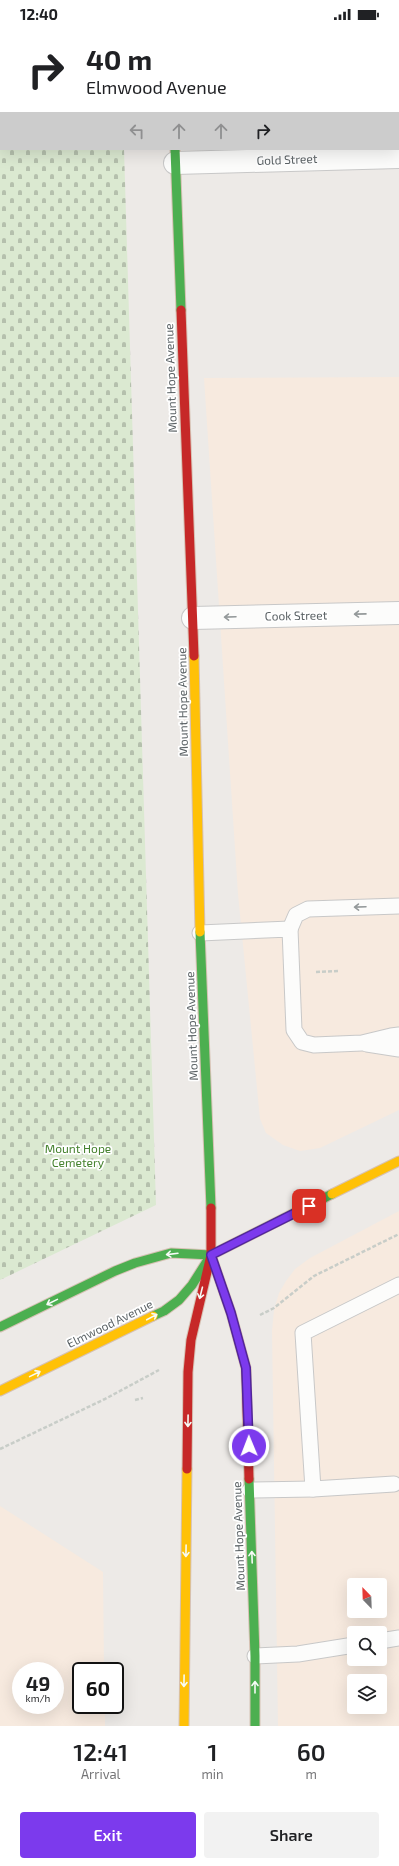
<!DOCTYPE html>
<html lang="en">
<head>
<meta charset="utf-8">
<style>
  :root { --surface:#fff; --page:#f2f2f2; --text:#202124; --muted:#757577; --accent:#7c3aed }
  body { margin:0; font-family:"Exo 2",sans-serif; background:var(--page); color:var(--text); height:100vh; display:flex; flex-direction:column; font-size:15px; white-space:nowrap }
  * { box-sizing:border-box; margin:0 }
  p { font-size:13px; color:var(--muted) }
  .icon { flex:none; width:22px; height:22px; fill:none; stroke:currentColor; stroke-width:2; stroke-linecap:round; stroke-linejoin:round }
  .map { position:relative; height:1698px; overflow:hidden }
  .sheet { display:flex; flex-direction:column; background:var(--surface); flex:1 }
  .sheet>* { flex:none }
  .hud { position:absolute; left:0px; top:0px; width:399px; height:122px; box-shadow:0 4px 16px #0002; background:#fff; color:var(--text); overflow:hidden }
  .needle { width:26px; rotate:337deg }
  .controls { position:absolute; left:347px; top:1550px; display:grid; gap:8px }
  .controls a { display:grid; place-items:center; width:40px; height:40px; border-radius:4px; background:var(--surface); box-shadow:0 4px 16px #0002; font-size:20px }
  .speed { position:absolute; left:12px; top:1634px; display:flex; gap:8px; font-size:20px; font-weight:700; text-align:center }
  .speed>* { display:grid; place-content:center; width:52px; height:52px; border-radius:50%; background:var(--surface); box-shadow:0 4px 16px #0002; line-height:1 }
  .speed small { font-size:10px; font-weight:400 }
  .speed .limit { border:2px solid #111; border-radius:6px; background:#fff; color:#111 }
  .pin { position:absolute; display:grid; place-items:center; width:34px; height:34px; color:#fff; margin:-17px; border-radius:8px; box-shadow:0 2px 6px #0006 }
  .me { position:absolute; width:44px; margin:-22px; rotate:359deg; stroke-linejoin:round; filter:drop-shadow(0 0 3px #0008) }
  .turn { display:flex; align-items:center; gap:14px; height:84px; padding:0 20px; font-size:18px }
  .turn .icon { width:52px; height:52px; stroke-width:2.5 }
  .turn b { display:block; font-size:28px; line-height:34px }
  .lanes { display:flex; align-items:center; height:38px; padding:0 20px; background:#0003; justify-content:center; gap:20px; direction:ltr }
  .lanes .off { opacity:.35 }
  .eta { display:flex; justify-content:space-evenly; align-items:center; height:68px; text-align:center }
  .eta b { font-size:24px; font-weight:600; line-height:28px }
  .primary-button { display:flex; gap:8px; margin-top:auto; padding:8px 20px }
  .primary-button a { flex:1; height:46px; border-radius:4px; background:var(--accent); color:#fff; font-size:16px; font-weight:600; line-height:46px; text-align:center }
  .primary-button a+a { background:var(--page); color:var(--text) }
  .status { display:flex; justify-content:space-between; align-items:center; height:28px; padding:0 20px; background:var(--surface); direction:ltr }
  .status svg { height:11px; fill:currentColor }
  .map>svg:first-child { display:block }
</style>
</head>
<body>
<div class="status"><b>12:40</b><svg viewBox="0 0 49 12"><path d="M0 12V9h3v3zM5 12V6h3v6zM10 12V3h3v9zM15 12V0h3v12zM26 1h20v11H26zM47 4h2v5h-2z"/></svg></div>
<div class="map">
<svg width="399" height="1698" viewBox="0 0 399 1698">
  <defs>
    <pattern id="cemetery-stones" width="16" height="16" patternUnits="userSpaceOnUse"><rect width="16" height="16" fill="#dbe9d1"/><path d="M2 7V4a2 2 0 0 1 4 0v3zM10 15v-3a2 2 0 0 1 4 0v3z" fill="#b5c0ad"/></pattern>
  </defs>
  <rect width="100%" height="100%" fill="#edeae7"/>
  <g fill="#f7eadf" fill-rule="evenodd">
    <path d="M 399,349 L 399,1082 L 320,1120 L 300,1123 L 283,1117 L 266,1105 L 260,1091 L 238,866 L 204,350 Z"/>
    <path d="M 399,1183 L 399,1698 L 278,1698 L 272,1303 L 274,1282 L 279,1265 L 286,1253 L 295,1241 L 310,1230 ZM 354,1557 L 380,1557 L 380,1583 L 354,1583 ZM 354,1605 L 380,1605 L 380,1631 L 354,1631 ZM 354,1653 L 380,1653 L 380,1679 L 354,1679 Z"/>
    <path d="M 0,1478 L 103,1544 L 104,1643 L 81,1643 L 81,1677 L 105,1677 L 105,1698 L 0,1698 ZM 21,1643 L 55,1643 L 55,1677 L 21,1677 Z"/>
  </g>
  <path fill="url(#cemetery-stones)" d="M 0,0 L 120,0 L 1,1 L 1,121 L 124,121 L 156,1177 L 0,1252 Z"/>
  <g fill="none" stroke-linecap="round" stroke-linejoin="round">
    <g stroke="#c8c8c8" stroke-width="17">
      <g id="lane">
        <path d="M 290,901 L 296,887 L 308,881 L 399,878"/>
        <path d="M 200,905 L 290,901 L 294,1002 L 302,1014 L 314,1017 L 362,1015 L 391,1008 L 399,1007"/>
        <path d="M 367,1016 L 399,1021"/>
        <path d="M 394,1456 L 313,1461 L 303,1305 L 399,1257"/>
        <path d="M 250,1462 L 313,1461"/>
        <path d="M 380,1613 L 399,1610"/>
        <path d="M 255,1628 L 298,1626 L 354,1617"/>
      </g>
    </g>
    <g stroke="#c8c8c8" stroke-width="24">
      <g id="street">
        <path d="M 175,135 L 399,129"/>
        <path d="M 193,590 L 399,585"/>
      </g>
    </g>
    <g stroke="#d6c1b3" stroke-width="11">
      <g id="fast">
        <path d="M 175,121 L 181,282"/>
        <path d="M 200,904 L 211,1180"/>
        <path d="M 153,1288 L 164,1283 L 179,1272 L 192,1257 L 211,1227 L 332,1166"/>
        <path d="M 0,1299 L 115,1243 L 135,1235 L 171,1225 L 211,1227"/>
        <path d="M 249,1451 L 255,1628 L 255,1698"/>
      </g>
    </g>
    <g stroke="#d6c1b3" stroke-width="11">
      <g id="slow">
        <path d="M 194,628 L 200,904"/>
        <path d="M 332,1166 L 399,1133"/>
        <path d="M 0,1363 L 153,1288"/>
        <path d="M 184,1698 L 187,1441"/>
      </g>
    </g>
    <g stroke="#d6c1b3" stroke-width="11">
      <g id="jam">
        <path d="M 170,0 L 170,1"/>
        <path d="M 181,282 L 194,628"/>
        <path d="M 211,1227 L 231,1285 L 246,1340 L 249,1451"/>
        <path d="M 187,1441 L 188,1344 L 191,1312 L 211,1227 L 211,1180"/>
      </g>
    </g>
    <g stroke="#c8cdc8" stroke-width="2.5" stroke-dasharray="4 2" stroke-linecap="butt">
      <path d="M 316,944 L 338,943"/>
      <path d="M 260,1287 L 274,1280 L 314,1248 L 399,1206"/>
      <path d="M 135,1372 L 143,1370"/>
      <path d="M 0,1421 L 105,1371 L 159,1342"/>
    </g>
    <use href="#lane" stroke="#fcfcfb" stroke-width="15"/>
    <use href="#street" stroke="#fcfcfb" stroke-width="22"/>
    <use href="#fast" stroke="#4caf50" stroke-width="9"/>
    <use href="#slow" stroke="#ffc107" stroke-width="9"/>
    <use href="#jam" stroke="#c62828" stroke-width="9"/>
  </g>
  <defs><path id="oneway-shaft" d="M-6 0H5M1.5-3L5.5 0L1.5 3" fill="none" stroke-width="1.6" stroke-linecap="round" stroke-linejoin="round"/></defs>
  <g stroke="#94999a">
    <use href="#oneway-shaft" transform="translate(360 586) rotate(179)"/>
    <use href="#oneway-shaft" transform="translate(230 589) rotate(178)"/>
    <use href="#oneway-shaft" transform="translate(360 879) rotate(178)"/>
  </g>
  <g stroke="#f6fbf6">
    <use href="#oneway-shaft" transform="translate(172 1226) rotate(173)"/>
    <use href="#oneway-shaft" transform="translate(201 1265) rotate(104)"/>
    <use href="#oneway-shaft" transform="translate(52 1274) rotate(154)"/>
    <use href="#oneway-shaft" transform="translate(152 1289) rotate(-28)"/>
    <use href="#oneway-shaft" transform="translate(35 1346) rotate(-26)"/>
    <use href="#oneway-shaft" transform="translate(188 1393) rotate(91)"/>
    <use href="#oneway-shaft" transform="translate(186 1523) rotate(91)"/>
    <use href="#oneway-shaft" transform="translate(252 1529) rotate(-92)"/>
    <use href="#oneway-shaft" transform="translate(184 1653) rotate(91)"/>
    <use href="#oneway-shaft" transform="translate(255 1659) rotate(-90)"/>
  </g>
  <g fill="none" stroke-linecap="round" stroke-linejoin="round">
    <g stroke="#51269a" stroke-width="10">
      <path id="route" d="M 249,1418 L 246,1340 L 231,1285 L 211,1227 L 309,1178"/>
    </g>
    <use href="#route" stroke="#7c3aed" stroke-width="7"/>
  </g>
  <g text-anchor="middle" stroke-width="3.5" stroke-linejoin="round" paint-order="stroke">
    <g font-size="12" fill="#5c6366" stroke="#fff">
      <text transform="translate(287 132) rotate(-2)" y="4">Gold Street</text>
      <text transform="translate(171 350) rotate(-92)" y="4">Mount Hope Avenue</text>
      <text transform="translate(296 588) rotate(-1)" y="4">Cook Street</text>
      <text transform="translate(183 674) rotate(-91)" y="4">Mount Hope Avenue</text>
      <text transform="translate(192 998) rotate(-92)" y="4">Mount Hope Avenue</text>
      <text transform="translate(110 1296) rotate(-26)" y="4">Elmwood Avenue</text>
      <text transform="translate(239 1508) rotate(-92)" y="4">Mount Hope Avenue</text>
    </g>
    <g font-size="12" fill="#45822e" stroke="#fff">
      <text x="78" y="1125">Mount Hope<tspan x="78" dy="14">Cemetery</tspan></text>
    </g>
  </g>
</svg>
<div class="controls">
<a><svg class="needle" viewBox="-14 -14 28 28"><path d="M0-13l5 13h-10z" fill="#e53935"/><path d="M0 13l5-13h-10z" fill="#757577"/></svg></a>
<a><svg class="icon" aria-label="search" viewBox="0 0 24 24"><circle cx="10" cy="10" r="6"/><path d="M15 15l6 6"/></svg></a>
<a><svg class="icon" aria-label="layers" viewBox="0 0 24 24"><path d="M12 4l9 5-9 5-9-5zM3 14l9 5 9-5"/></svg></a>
</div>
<div class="speed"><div>49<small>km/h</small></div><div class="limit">60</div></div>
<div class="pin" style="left:309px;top:1178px;background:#d93025"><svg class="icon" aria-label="arrive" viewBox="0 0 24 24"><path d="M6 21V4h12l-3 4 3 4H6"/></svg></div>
<svg class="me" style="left:249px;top:1418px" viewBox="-20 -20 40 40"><circle r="17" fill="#7c3aed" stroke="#fff" stroke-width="3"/><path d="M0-11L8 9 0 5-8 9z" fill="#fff"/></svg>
<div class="hud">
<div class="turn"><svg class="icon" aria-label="right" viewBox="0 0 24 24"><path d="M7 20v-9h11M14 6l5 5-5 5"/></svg><div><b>40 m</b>Elmwood Avenue</div></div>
<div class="lanes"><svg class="icon off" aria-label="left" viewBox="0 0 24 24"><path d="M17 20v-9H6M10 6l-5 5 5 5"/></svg><svg class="icon off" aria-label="ahead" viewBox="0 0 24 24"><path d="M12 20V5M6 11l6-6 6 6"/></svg><svg class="icon off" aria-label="ahead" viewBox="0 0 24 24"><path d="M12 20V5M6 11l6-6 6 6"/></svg><svg class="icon" aria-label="right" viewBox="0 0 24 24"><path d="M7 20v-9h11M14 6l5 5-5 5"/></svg></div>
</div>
</div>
<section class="sheet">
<div class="eta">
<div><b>12:41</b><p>Arrival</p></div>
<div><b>1</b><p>min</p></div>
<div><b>60</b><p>m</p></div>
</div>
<div class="primary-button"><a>Exit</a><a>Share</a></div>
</section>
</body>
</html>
